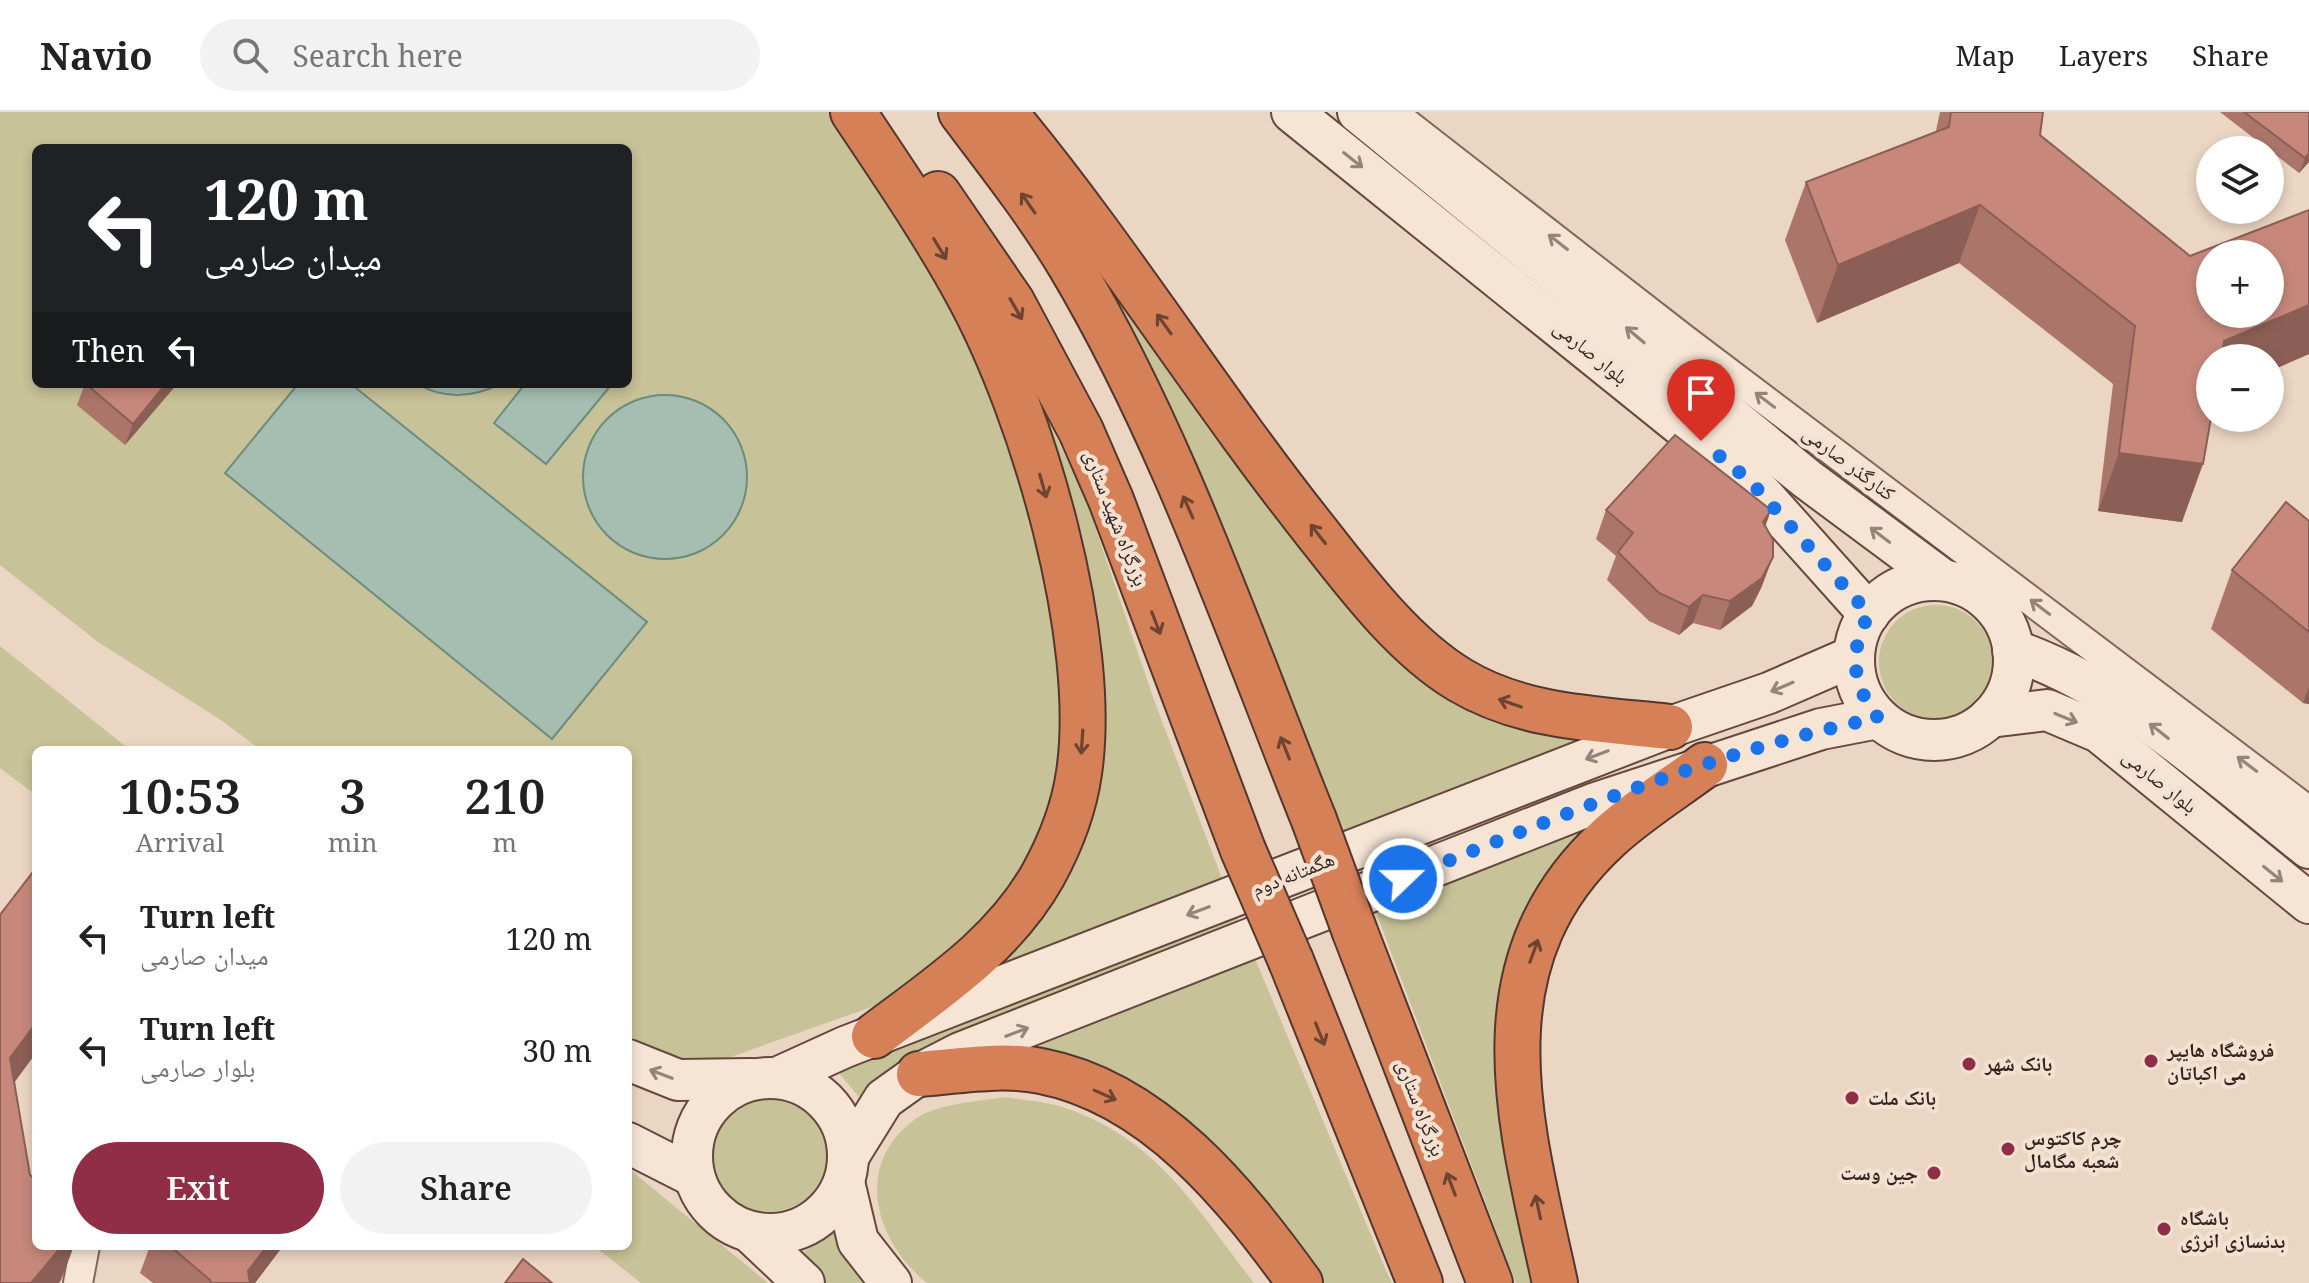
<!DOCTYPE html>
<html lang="en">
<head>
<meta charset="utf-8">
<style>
  :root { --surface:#fff; --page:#f2f2f2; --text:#222; --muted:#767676; --line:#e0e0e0; --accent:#8f2e46 }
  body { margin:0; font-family:"Noto Serif","Noto Naskh Arabic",serif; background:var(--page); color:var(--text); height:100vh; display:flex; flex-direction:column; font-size:30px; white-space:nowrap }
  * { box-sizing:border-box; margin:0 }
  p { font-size:26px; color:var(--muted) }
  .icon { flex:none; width:44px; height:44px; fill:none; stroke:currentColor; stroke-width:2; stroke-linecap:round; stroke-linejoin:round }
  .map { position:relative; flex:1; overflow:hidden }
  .details { position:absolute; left:32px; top:634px; width:600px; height:504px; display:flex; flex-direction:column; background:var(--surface); border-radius:12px; box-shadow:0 4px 12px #0003 }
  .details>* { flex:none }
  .top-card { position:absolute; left:32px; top:32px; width:600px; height:244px; border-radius:12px; box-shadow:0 4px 12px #0003; background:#202124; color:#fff; overflow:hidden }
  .fabs { position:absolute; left:2196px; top:24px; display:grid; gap:16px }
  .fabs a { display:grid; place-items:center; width:88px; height:88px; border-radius:50%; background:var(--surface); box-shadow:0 4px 12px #0003; font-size:40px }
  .pin { position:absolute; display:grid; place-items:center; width:68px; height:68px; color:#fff; margin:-82px -34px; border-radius:50% 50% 50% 0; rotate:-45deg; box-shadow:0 0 8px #0007 }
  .pin .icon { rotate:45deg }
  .me { position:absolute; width:88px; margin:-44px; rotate:68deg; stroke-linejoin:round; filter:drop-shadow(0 0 6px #0008) }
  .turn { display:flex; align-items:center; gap:28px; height:168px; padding:0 40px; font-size:36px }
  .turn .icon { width:104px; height:104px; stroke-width:2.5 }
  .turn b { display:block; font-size:56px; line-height:68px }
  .then { display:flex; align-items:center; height:76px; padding:0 40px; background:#0003; gap:16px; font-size:30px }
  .eta { display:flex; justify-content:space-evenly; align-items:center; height:136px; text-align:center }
  .eta b { font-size:48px; font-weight:600; line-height:56px }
  .primary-button { display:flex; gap:16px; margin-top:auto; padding:16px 40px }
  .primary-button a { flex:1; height:92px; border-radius:48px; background:var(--accent); color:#fff; font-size:32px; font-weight:600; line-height:92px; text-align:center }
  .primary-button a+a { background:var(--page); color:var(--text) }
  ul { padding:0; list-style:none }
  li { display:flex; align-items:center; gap:24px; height:112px; padding:0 40px }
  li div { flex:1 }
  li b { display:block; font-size:30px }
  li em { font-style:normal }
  header { display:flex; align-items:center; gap:48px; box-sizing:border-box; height:112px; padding:0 40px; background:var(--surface); border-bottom:2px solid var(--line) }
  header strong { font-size:38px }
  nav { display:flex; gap:44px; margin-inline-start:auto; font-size:28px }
  .search { width:560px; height:72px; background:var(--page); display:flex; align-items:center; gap:20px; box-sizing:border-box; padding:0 28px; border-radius:44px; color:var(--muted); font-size:30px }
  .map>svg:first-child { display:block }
</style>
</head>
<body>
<header>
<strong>Navio</strong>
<div class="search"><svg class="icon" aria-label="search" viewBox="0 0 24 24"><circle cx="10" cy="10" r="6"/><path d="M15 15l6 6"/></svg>Search here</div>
<nav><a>Map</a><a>Layers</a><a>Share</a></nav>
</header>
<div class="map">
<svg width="2309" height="1171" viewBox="0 0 2309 1171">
  <rect width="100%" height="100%" fill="#ebd5c3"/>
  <g fill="#c8c298" fill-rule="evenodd">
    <path d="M 0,0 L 834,0 L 957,185 L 1036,393 L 1070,614 L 1035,759 L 921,873 L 874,894 L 711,952 L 679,956 L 628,932 L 628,638 L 261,638 L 221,608 L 98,530 L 0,453 ZM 36,36 L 628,36 L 628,272 L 36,272 Z"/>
    <path d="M 1083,138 L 1392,535 L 1606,619 L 1346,725 L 1218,415 Z"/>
    <path d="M 1026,261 L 1086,388 L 1154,588 L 1224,772 L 932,886 L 1083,703 Z"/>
    <circle cx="1936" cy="550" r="57"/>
    <path d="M 0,534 L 130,638 L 36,638 L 36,683 L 0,656 Z"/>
    <path d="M 1626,693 L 1538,790 L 1540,1171 L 1516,1171 L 1374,795 Z"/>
    <path d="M 1235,800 L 1241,814 L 862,989 L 840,962 L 844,954 Z"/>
    <path d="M 1253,842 L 1384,1154 L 1392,1171 L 1322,1171 L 1275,1106 L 1000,942 Z"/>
    <circle cx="768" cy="1039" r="61"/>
    <path d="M 1004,985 C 1022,988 1041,989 1059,994 C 1156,1024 1195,1095 1254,1171 L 927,1171 C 875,1129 853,1054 914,1008 C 937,991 977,990 1004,985 Z"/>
    <path d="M 628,1056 L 768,1171 L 641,1171 L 594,1134 L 628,1134 Z"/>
    <path d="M 834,1119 L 845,1142 L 870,1171 L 826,1171 L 794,1147 Z"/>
  </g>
  <g fill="#a5beb1" stroke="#6c8c7c" stroke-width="2">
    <path d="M 298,272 L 351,272 L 647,510 L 552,627 L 225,361 Z"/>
    <path d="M 418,272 L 500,272 C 474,285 444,288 418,272 Z"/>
    <path d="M 525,272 L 612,272 L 546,352 L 494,311 Z"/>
    <circle cx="665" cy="365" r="82"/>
  </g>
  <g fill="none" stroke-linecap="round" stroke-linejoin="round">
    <g stroke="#84675b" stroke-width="32">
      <g id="street">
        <path d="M 1392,0 L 1684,227 L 2309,699"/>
        <path d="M 78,1171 L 85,1134"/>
      </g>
    </g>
    <g stroke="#66483e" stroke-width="44">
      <g id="secondary">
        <path d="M 1292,0 L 1750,369 L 1869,502"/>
        <path d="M 1358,0 L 1807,367 L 1943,468"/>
        <circle cx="1934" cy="548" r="80"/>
        <path d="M 2013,538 C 2126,577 2216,663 2309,736"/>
        <path d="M 1990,605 L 2047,598 L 2099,620 L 2309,791"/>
        <path d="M 628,948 L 678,968 L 751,967"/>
        <path d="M 779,965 L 845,935 L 1670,615 L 1769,581 L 1854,544"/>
        <circle cx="770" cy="1044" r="78"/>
        <path d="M 628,1031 L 693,1064"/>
        <path d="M 848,1045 L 884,987 L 919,962 L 960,941 L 1593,692 L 1821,617 L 1878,606"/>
        <path d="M 844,1070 L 858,1129 L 891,1171"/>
        <path d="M 750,1120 L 804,1171"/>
      </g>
    </g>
    <g stroke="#52372f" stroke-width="48">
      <g id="highway">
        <path d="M 853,0 C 893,60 935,121 969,184 C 1033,302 1099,527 1079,661 C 1074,696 1060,732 1043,763 C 1004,833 936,877 874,924"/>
        <path d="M 961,0 C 999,50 1038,100 1070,153 C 1173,326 1239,522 1314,708"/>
        <path d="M 1004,0 C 1115,133 1206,281 1314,417 C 1354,468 1403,534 1460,568 C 1523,606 1598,607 1670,615"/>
        <path d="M 938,82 L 1012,190 L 1081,319 L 1111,388 L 1243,738"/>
        <path d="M 1355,820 L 1490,1171"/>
        <path d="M 1291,849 L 1420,1171"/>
        <path d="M 919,962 C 959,959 1002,951 1041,959 C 1155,981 1236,1083 1300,1171"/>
        <path d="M 1555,1171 C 1521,1014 1471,852 1608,726 C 1637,699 1673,677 1705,653"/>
      </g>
    </g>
    <use href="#street" stroke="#f6e5d5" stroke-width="28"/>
    <use href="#secondary" stroke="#f6e5d5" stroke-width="40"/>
    <use href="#highway" stroke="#d68058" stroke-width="44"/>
    <g stroke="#52372f" stroke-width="48" stroke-linecap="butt">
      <g id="highway-bridge">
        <path d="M 1314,708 L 1355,820"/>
        <path d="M 1243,738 L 1291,849"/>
      </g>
    </g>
    <use href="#highway-bridge" stroke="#d68058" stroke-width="44"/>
  </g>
  <g fill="#ab756a">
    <path d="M 1940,0 L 2043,0 L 2040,23 L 2309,242 L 2270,259 L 2270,246 L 2210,246 L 2182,410 L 2098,399 L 2113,272 L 1959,151 L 1817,211 L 1785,128 L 1806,70 L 1936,19 Z"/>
    <path d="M 2220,0 L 2309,0 L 2309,50 L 2299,61 Z"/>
    <path d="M 85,272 L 177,272 L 125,333 L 77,293 Z"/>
    <path d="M 1606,398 L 1765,415 L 1762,474 L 1752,494 L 1720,518 L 1693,511 L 1679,523 L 1649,509 L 1607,468 L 1616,444 L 1596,427 Z"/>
    <path d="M 2309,409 L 2309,592 L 2303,591 L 2211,517 L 2232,458 Z"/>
    <path d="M 150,1134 L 283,1134 L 255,1171 L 153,1171 L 140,1161 Z"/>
  </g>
  <g fill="#8b5f56">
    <path d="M 2309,41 L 2309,50 L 2299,61 L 2305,46 Z"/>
    <path d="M 1980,93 L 1959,151 L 1817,211 L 1838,153 Z"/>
    <path d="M 2309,193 L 2309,242 L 2270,259 L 2270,246 L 2218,246 L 2224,229 Z"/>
    <path d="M 166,272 L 177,272 L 125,333 L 133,312 Z"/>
    <path d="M 2119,341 L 2203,352 L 2182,410 L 2098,399 Z"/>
    <path d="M 1771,398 L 1761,427 L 1763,410 Z"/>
    <path d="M 1773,445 L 1762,474 L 1752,494 L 1720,518 L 1730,489 Z"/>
    <path d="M 1703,483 L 1693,511 L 1679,523 L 1689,495 Z"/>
    <path d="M 2309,575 L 2309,592 L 2303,591 Z"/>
    <path d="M 36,911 L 36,941 L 0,990 L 10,946 Z"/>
    <path d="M 62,1134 L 74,1134 L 61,1168 L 59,1171 L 31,1171 Z"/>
    <path d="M 267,1134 L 283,1134 L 255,1171 L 244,1171 L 248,1159 Z"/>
  </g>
  <g fill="#c7887b" stroke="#8b5f56" stroke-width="2" fill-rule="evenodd">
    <path d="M 1951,0 L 2043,0 L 2040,23 L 2190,144 L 2309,98 L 2309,193 L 2224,229 L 2222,246 L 2210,246 L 2210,306 L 2211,306 L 2203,352 L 2119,341 L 2135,214 L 1980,93 L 1838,153 L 1806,70 L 1949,15 ZM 2210,142 L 2270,142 L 2270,202 L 2210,202 Z"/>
    <path d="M 2244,0 L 2309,0 L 2309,41 L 2305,46 Z"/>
    <path d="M 86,272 L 166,272 L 133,312 Z"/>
    <path d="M 1675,323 L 1771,398 L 1763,410 L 1773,428 L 1773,445 L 1762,466 L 1730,489 L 1703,483 L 1689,495 L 1659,481 L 1618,440 L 1633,421 L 1606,398 Z"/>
    <path d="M 2286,390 L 2309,409 L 2309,520 L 2232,458 Z"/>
    <path d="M 36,756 L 36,911 L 10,946 L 30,1063 L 36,1068 L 36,1134 L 62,1134 L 31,1171 L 0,1171 L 0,803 Z"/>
    <path d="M 170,1134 L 267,1134 L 248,1159 L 250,1171 L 211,1171 L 210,1168 Z"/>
    <path d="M 523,1147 L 552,1171 L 505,1171 Z"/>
  </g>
  <defs><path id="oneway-shaft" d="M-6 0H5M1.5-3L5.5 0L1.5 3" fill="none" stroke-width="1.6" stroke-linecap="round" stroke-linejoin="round" transform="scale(2)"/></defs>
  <g stroke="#96847a">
    <use href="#oneway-shaft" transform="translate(1353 48) rotate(38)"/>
    <use href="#oneway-shaft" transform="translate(1558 130) rotate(-142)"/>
    <use href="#oneway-shaft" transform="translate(1635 223) rotate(-140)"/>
    <use href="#oneway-shaft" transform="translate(1765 288) rotate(-143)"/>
    <use href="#oneway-shaft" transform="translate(1880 423) rotate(-143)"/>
    <use href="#oneway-shaft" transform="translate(2040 495) rotate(-143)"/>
    <use href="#oneway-shaft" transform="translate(1782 575) rotate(157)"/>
    <use href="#oneway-shaft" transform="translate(2066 606) rotate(22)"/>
    <use href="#oneway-shaft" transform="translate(2159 619) rotate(-142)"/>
    <use href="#oneway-shaft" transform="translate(1597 643) rotate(159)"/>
    <use href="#oneway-shaft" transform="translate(2247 652) rotate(-143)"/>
    <use href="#oneway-shaft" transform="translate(2273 762) rotate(39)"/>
    <use href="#oneway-shaft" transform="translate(1198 799) rotate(159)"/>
    <use href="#oneway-shaft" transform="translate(1017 920) rotate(-21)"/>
    <use href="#oneway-shaft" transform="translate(661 962) rotate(-159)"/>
  </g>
  <g stroke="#6d4432">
    <use href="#oneway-shaft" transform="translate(1028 91) rotate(-125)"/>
    <use href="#oneway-shaft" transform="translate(940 137) rotate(59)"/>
    <use href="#oneway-shaft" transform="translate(1016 197) rotate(60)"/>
    <use href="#oneway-shaft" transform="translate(1164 212) rotate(-126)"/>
    <use href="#oneway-shaft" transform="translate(1043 374) rotate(74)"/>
    <use href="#oneway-shaft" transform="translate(1188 395) rotate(-114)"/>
    <use href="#oneway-shaft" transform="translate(1318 422) rotate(-128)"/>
    <use href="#oneway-shaft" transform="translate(1156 511) rotate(69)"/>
    <use href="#oneway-shaft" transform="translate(1510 591) rotate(-161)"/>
    <use href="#oneway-shaft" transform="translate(1082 630) rotate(94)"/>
    <use href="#oneway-shaft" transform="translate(1285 636) rotate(-112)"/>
    <use href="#oneway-shaft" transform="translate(1534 839) rotate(-70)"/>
    <use href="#oneway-shaft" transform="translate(1320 922) rotate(68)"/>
    <use href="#oneway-shaft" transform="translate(1105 983) rotate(24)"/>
    <use href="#oneway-shaft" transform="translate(1451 1072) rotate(-111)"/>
    <use href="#oneway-shaft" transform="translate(1538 1095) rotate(-102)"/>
  </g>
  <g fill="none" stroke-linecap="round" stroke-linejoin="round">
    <path stroke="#1a73e8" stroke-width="14" stroke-dasharray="0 25.2" d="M 1403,767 C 1558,705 1714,639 1878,606 C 1851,571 1849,540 1869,502 L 1750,369 L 1701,329"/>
  </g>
  <g fill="#8f2e46" stroke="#f3e1d2" stroke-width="3">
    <circle cx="2151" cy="949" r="8"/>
    <circle cx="1969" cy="952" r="8"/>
    <circle cx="1852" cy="986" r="8"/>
    <circle cx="2008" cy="1037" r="8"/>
    <circle cx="1934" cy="1061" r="8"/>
    <circle cx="2164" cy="1117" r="8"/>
  </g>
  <g text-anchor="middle" stroke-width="8" stroke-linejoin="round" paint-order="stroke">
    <g font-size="20" fill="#35241e" stroke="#f3e1d2">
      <text transform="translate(1591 240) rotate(39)" y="7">بلوار صارمی</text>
      <text transform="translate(1849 351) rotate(37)" y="7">کنارگذر صارمی</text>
      <text transform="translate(1116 406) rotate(69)" y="7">بزرگراه شهید ستاری</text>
      <text transform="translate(2160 669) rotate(39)" y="7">بلوار صارمی</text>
      <text transform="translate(1293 762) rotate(-22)" y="7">هگمتانه دوم</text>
      <text transform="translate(1421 996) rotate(69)" y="7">بزرگراه ستاری</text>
    </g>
    <g font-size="20" font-weight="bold" fill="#35241e" stroke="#f3e1d2" text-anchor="start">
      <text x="2167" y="945">فروشگاه هایپر<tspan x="2167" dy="23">می اکباتان</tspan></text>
      <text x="1985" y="959">بانک شهر</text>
      <text x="1868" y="993">بانک ملت</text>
      <text x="2024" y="1033">چرم کاکتوس<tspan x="2024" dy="23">شعبه مگامال</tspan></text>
      <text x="1918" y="1068" text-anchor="end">جین وست</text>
      <text x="2180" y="1113">باشگاه<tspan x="2180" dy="23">بدنسازی انرژی</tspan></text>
    </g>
  </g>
</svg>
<div class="fabs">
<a><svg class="icon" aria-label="layers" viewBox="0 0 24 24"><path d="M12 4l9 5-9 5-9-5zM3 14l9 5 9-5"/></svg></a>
<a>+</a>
<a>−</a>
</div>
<div class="pin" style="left:1701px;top:329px;background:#d93025"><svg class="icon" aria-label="arrive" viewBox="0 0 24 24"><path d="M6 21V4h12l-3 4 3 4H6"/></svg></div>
<svg class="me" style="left:1403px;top:767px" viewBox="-20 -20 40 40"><circle r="17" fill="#1a73e8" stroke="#fff" stroke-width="3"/><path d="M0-11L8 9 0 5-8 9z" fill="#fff"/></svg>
<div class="top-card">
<div class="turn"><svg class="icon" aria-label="left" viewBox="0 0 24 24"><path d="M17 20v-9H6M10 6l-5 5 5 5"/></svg><div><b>120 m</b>میدان صارمی</div></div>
<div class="then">Then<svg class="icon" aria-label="left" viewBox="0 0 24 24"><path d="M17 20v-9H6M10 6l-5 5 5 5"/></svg></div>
</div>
<section class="details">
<div class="eta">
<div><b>10:53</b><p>Arrival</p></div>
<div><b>3</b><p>min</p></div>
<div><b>210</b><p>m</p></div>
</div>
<ul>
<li><svg class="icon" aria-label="left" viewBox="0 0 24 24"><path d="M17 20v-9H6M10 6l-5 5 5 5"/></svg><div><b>Turn left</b><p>میدان صارمی</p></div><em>120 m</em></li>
<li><svg class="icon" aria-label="left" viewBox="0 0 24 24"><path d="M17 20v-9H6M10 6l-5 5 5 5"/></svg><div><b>Turn left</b><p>بلوار صارمی</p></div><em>30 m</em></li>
</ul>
<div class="primary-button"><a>Exit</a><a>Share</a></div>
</section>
</div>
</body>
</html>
